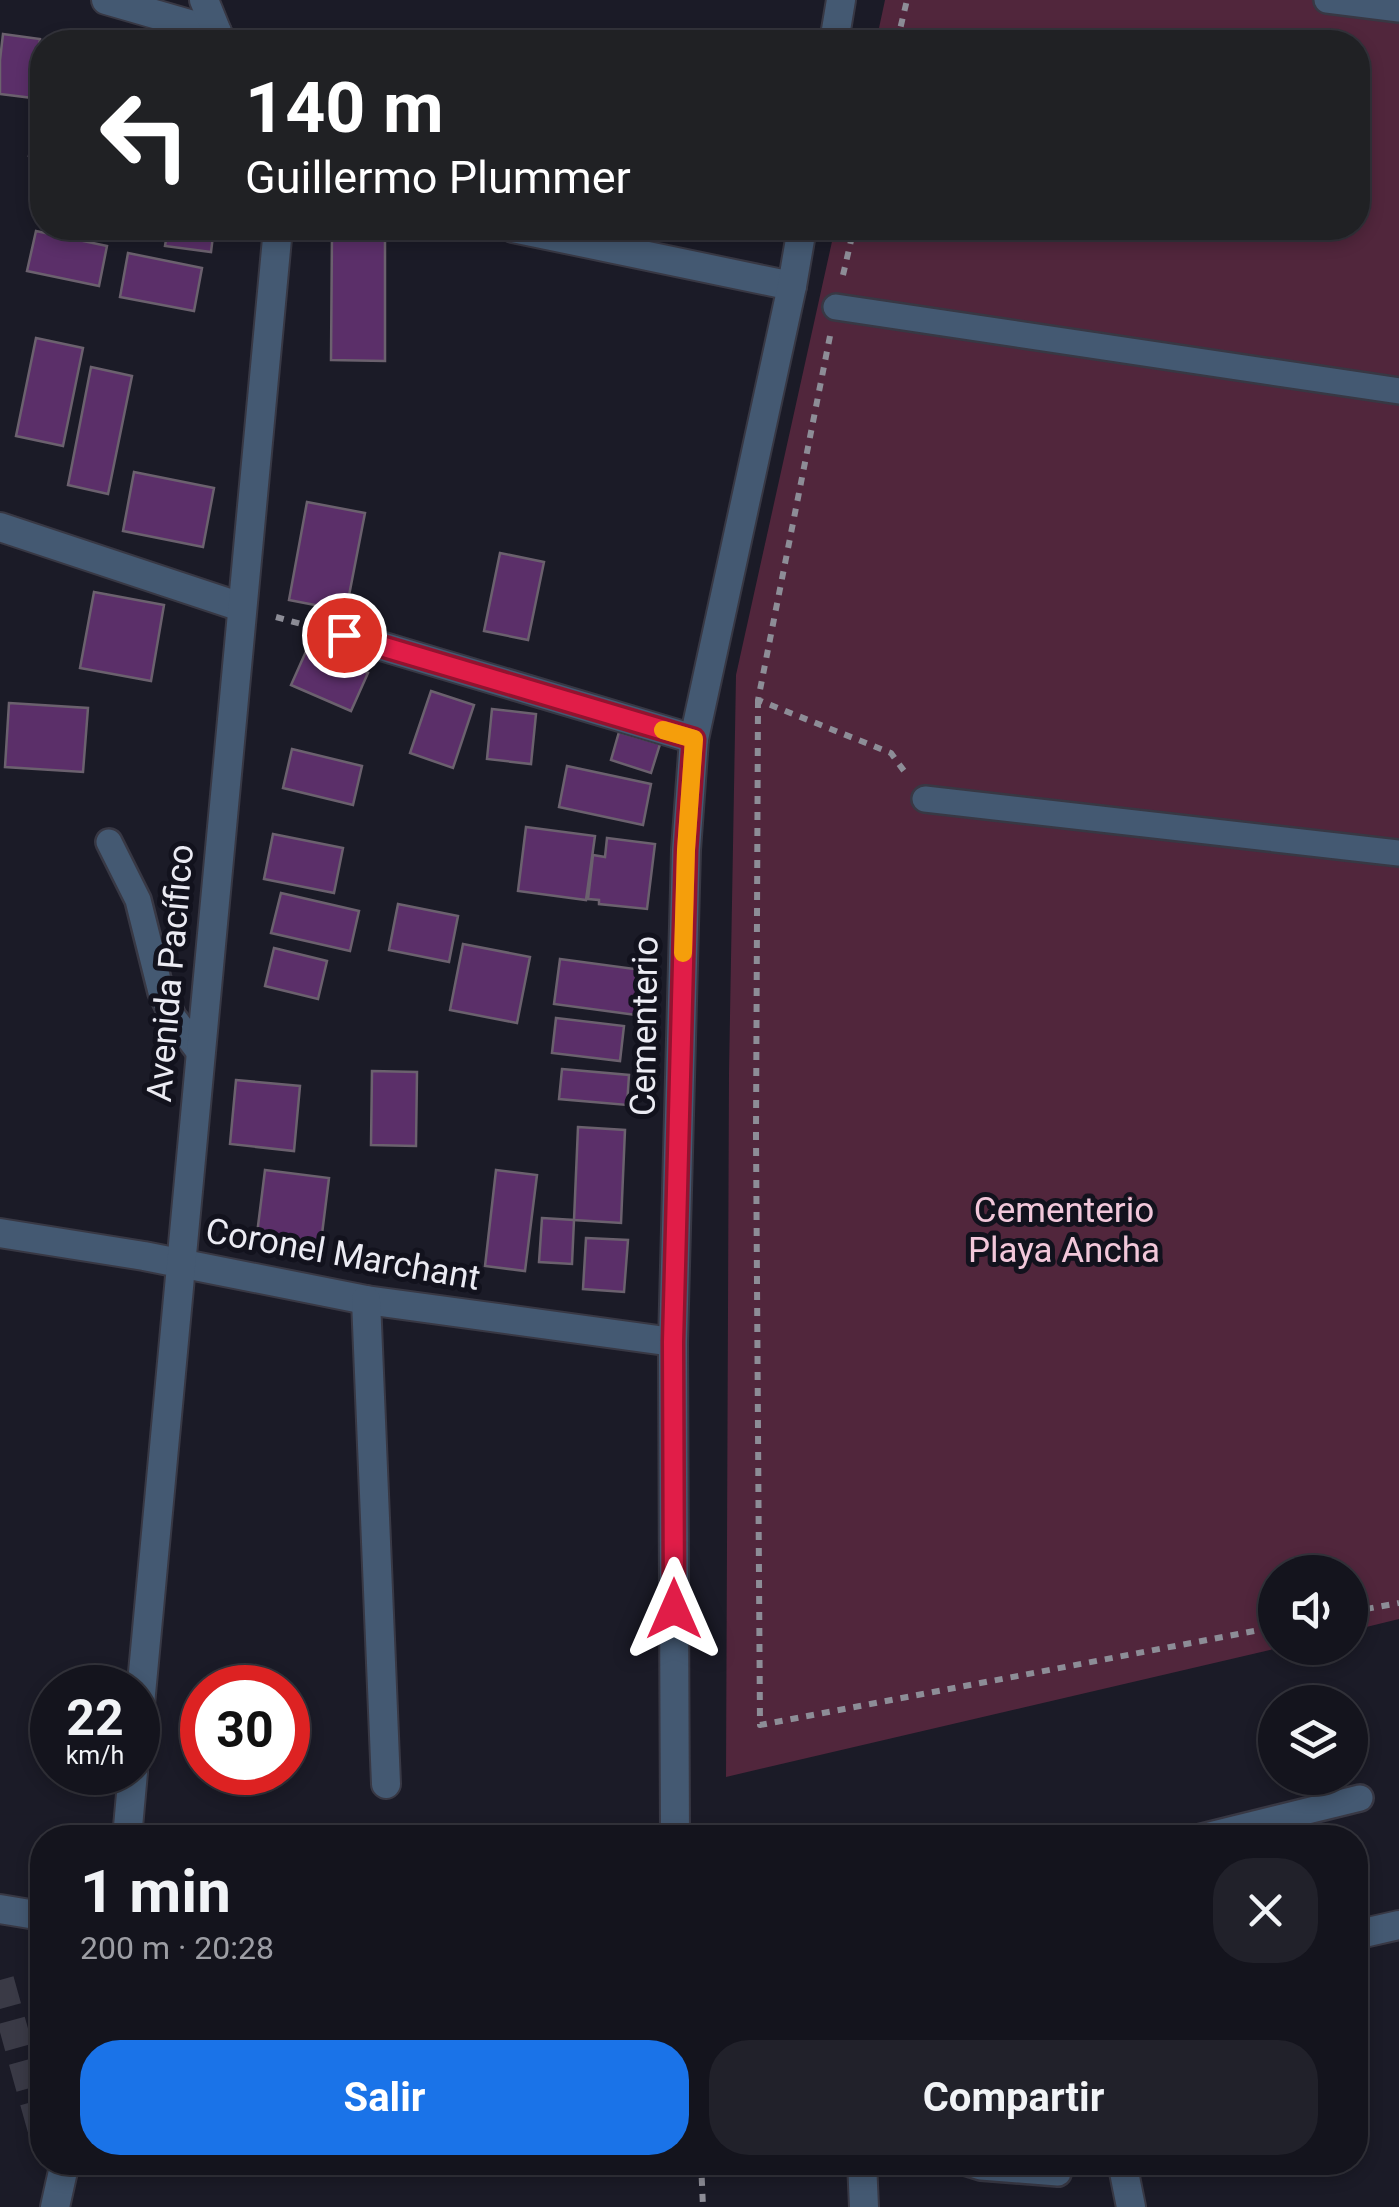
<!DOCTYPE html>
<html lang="es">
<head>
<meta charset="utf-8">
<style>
  :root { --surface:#14141d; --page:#21212a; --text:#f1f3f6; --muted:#9d9ea4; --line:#33333b; --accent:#1a73e8 }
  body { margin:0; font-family:Roboto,sans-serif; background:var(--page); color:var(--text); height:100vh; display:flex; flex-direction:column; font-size:38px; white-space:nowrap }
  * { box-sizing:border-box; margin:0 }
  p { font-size:32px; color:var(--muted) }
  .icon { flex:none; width:55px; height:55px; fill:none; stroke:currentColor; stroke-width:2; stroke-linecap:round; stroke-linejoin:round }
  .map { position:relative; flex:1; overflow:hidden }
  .sheet { position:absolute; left:30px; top:1825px; width:1338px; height:350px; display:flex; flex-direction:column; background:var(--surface); border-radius:40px; box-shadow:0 5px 15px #0003,0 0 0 2px var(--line) }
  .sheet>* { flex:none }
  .top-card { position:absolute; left:30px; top:30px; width:1340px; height:210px; border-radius:40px; box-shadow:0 5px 15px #0003,0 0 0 2px var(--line); background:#202124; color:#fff; overflow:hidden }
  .controls { position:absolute; left:1258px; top:1555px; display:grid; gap:20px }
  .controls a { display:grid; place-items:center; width:110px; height:110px; border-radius:50%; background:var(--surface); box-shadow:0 5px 15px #0003,0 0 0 2px var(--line); font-size:50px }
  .speed { position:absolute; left:30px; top:1665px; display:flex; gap:20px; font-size:50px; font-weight:700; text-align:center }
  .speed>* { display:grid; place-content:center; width:130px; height:130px; border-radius:50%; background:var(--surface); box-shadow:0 5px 15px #0003,0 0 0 2px var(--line); line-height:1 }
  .speed small { font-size:25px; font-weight:400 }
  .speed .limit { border:15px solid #d22; background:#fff; color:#111 }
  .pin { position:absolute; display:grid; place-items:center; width:85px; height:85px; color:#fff; margin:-42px; border:5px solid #fff; border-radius:50%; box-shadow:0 2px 10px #0007 }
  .me { position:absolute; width:110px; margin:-55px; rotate:0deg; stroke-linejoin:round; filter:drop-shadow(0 0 8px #0008) }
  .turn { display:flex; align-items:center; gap:35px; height:210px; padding:0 50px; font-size:45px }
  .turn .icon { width:130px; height:130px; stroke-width:2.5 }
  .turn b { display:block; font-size:70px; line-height:85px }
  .round { display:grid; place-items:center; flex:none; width:105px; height:105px; border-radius:40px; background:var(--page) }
  .overview { display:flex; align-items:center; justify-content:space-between; height:170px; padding:0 50px }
  h1 { font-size:60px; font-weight:700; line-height:75px }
  .button { display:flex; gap:20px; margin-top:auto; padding:20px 50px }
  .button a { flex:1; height:115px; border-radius:40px; background:var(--accent); color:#fff; font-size:40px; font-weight:700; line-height:115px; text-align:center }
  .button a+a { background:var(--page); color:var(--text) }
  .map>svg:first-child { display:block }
</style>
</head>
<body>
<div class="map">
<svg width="1399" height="2207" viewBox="0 0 1399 2207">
  <rect width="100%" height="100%" fill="#1b1b27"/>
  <path fill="#51263c" d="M 885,0 L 1399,0 L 1399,1619 L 1350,1631 L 1350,1572 L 1275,1572 L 1275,1648 L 1278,1648 L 726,1777 L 729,1073 L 736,675 L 835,228 L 1358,228 L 1358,42 L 876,42 Z"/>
  <g fill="#5b2f69" stroke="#6b616e" stroke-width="2.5">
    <path d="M 3,34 L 40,39 L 33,98 L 0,94 L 0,60 Z"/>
    <path d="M 35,119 L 42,121 L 42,158 L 29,156 Z"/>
    <path d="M 168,228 L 214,228 L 211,252 L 165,246 Z"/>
    <path d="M 36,231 L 107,246 L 99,286 L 27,271 Z"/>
    <path d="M 332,231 L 385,231 L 385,361 L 331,360 Z"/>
    <path d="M 128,253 L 202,268 L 194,311 L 120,297 Z"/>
    <path d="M 36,338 L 83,348 L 63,446 L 16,436 Z"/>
    <path d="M 91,367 L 132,376 L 108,494 L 68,485 Z"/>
    <path d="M 134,472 L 214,488 L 203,547 L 123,531 Z"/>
    <path d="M 307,502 L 365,513 L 346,611 L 289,600 Z"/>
    <path d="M 500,553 L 544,562 L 528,640 L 484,631 Z"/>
    <path d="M 94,592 L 164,605 L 151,681 L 80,668 Z"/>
    <path d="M 308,647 L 368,673 L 351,711 L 291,685 Z"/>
    <path d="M 431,691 L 474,705 L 453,768 L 410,753 Z"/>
    <path d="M 9,703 L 88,708 L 83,772 L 5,767 Z"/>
    <path d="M 492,709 L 536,714 L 531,764 L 487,759 Z"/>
    <path d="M 619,732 L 660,744 L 651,773 L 611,760 Z"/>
    <path d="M 292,749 L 362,766 L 353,805 L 283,788 Z"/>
    <path d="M 567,766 L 651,784 L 643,825 L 559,807 Z"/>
    <path d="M 526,827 L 595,836 L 586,900 L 518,891 Z"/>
    <path d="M 273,834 L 343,848 L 334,893 L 264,879 Z"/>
    <path d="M 607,838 L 655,844 L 647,909 L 599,904 L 599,900 L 588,899 L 593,855 L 605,857 Z"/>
    <path d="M 281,893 L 359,911 L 350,951 L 271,933 Z"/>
    <path d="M 398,904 L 458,916 L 449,962 L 389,950 Z"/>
    <path d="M 463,944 L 530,957 L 517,1023 L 450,1010 Z"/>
    <path d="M 274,948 L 327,961 L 318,999 L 265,986 Z"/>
    <path d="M 560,959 L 657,972 L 651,1017 L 554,1004 Z"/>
    <path d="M 556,1018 L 624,1026 L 620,1061 L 552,1053 Z"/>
    <path d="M 562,1069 L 629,1075 L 627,1105 L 559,1099 Z"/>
    <path d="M 372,1071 L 417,1072 L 416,1146 L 371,1145 Z"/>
    <path d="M 236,1080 L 300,1086 L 294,1151 L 230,1144 Z"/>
    <path d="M 578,1127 L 625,1130 L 621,1223 L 574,1220 Z"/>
    <path d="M 265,1170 L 329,1178 L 321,1242 L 257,1234 Z"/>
    <path d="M 496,1170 L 537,1175 L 525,1271 L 485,1266 Z"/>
    <path d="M 542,1218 L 574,1220 L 572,1264 L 539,1262 Z"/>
    <path d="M 586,1238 L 628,1240 L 624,1292 L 583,1289 Z"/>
  </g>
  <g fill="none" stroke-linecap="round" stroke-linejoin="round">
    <path stroke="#3a3a46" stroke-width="28" stroke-dasharray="28 14" stroke-linecap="butt" d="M 0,1980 L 42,2131"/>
    <g stroke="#383844" stroke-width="30">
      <g id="service">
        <path d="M 1327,0 L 1399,9"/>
        <path d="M 836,307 L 1399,391"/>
        <path d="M 925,799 L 1399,853"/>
        <path d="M 109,842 L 138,900 L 161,992 L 173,1017 L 200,1053"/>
        <path d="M 1198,1838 L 1360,1798"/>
        <path d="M 965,2162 L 981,2167 L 1058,2173"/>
      </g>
    </g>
    <g stroke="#383844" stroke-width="32">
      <g id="minor">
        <path d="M 106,0 L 217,32"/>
        <path d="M 834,42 L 841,0"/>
        <path d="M 513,228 L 792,286"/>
        <path d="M 0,527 L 241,607"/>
        <path d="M 344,635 L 694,739"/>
        <path d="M 0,1233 L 144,1256 L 366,1300 L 673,1342"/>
        <path d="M 366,1300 L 386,1784"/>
        <path d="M 675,1838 L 673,1342 L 686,850 L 694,739 L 792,286 L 802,228"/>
        <path d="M 0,1909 L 42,1916"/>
        <path d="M 1122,2162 L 1131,2207"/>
      </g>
    </g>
    <g stroke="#383844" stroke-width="32">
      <g id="tertiary">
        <path d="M 204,0 L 221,42"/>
        <path d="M 138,1726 L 278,228"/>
        <path d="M 127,1838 L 133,1772"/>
        <path d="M 1355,1935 L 1399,1925"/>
        <path d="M 862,2162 L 864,2207"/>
        <path d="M 55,2207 L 65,2162"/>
      </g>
    </g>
    <g stroke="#8d8d97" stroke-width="6" stroke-dasharray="8 8" stroke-linecap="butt">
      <path d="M 897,42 L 907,0"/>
      <path d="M 843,275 L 854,228"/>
      <path d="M 830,336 L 758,700 L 891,753 L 907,775"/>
      <path d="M 276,617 L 312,627"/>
      <path d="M 758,700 L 756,1135 L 760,1725 L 1275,1627"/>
      <path d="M 1350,1612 L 1399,1603"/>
      <path d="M 701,2162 L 703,2207"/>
    </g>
    <use href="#service" stroke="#445972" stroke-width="25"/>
    <use href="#minor" stroke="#445972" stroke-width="28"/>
    <use href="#tertiary" stroke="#445972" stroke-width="28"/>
  </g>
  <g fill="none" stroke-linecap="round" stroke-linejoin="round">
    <g stroke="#92132f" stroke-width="25">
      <path id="route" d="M 344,635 L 694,739 L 686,850 L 673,1342 L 674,1609"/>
    </g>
    <use href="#route" stroke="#e11d48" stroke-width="18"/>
    <path stroke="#f59e0b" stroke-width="18" d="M 663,730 L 694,739 L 686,850 L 683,953"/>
  </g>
  <g text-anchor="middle" stroke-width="10" stroke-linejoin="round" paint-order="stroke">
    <g font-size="35" fill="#ebebf3" stroke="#12121d">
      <text transform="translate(170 973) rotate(-85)" y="12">Avenida Pacífico</text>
      <text transform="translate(644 1026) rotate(-89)" y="12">Cementerio</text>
      <text transform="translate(343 1254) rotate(10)" y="12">Coronel Marchant</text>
    </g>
    <g font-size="35" fill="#f2c7da" stroke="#12121d">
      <text x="1064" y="1222">Cementerio<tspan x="1064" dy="40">Playa Ancha</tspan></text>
    </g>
  </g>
</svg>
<div class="controls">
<a><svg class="icon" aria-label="sound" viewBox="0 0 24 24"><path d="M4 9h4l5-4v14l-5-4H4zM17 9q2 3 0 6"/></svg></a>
<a><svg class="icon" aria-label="layers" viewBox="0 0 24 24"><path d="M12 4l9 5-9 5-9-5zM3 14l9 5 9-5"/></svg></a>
</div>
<div class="speed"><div>22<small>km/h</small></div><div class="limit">30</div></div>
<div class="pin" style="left:344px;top:635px;background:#d93025"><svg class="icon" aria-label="arrive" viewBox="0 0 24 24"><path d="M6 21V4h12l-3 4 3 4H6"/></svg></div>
<svg class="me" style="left:674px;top:1609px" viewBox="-20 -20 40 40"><path d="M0-17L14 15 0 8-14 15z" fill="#e11d48" stroke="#fff" stroke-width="4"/></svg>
<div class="top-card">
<div class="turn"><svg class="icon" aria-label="left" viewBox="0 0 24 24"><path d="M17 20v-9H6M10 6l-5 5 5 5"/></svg><div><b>140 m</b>Guillermo Plummer</div></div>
</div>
<section class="sheet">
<div class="overview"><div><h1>1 min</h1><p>200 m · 20:28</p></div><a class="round"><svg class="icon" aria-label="close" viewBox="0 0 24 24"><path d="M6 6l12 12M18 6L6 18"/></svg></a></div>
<div class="button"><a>Salir</a><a>Compartir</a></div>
</section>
</div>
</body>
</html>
